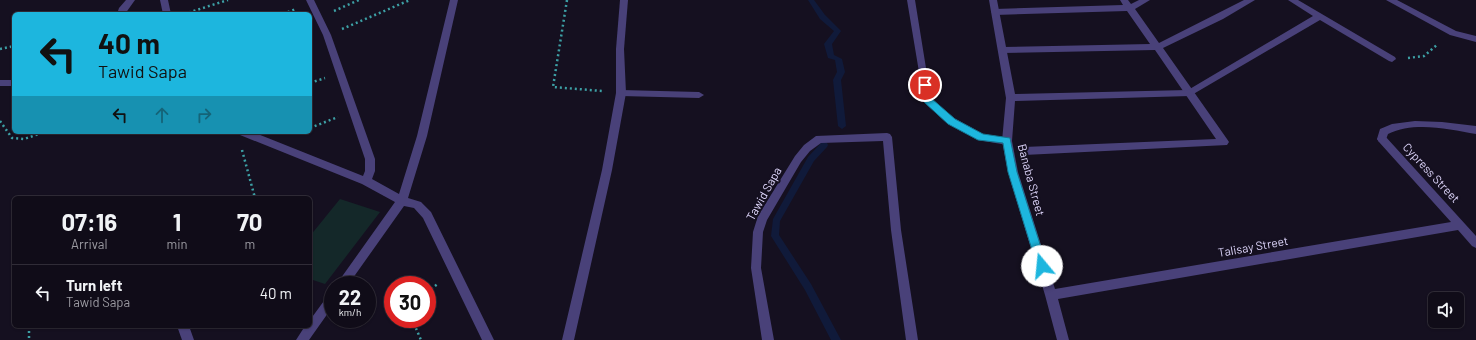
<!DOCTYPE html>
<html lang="en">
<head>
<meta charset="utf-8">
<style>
  :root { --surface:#100c18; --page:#1e1a25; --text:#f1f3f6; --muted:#9c9ba2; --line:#302c37 }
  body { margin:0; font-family:Barlow,sans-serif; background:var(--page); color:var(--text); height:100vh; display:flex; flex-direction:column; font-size:15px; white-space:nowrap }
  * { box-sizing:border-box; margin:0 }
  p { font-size:13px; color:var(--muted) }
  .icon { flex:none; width:22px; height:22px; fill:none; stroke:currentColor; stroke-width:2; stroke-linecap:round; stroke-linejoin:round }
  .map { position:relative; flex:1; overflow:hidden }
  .side { position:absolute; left:12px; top:196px; width:300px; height:132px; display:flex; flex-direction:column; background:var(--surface); border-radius:6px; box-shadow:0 1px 3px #0004,0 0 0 1px var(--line) }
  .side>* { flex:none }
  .banner { position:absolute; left:12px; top:12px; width:300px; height:122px; border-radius:6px; box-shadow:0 1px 3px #0004,0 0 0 1px var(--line); background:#1db6de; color:#111; overflow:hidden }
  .controls { position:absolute; left:1428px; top:292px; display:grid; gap:8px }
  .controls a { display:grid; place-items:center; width:36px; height:36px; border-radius:6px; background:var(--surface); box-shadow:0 1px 3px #0004,0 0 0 1px var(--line); font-size:20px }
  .speed { position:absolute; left:324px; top:276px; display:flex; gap:8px; font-size:20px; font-weight:700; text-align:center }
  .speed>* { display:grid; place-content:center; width:52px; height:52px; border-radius:50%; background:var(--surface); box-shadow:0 1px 3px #0004,0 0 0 1px var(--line); line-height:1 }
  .speed small { font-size:10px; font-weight:400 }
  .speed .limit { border:6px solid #d22; background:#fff; color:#111 }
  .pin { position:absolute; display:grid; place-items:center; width:34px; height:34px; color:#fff; margin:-17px; border:2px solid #fff; border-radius:50%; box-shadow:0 1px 4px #0007 }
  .me { position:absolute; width:44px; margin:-22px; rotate:343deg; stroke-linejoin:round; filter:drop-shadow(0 0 3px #0008) }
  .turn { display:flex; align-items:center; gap:14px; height:84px; padding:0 20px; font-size:18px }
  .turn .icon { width:52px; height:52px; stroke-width:2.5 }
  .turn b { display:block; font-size:28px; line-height:34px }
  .lanes { display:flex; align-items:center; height:38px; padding:0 20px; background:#0003; justify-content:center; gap:20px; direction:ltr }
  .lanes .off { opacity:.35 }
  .eta { display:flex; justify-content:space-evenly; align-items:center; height:68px; text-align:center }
  .eta b { font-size:24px; font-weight:700; line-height:28px }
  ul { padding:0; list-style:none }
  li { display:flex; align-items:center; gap:12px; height:56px; padding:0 20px; border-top:1px solid var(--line) }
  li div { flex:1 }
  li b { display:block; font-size:15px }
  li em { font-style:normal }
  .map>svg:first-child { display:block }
</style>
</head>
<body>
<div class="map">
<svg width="1476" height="340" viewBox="0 0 1476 340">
  <rect width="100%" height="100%" fill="#151020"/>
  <path fill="#142829" d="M 340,199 L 380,212 L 325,284 L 310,279 L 310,236 Z"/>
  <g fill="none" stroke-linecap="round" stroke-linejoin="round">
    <g fill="#101a3a" fill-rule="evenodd">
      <path d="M 808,0 L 814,0 L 825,15 L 841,31 L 832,44 L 834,55 L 842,59 L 845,72 L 841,80 L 846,126 L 842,129 L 838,126 L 833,80 L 837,72 L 835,60 L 828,58 L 824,44 L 834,31 L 820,19 Z"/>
      <path d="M 824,142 L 827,143 L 828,145 L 827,147 L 814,161 L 780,221 L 779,235 L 811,284 L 841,340 L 831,340 L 805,290 L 771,236 L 773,219 L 808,157 L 821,143 Z"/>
    </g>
    <g stroke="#3da0a5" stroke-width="2.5" stroke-dasharray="2 3" stroke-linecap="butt">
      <path d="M 567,0 L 553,87 L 602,91"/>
      <path d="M 334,11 L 359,0"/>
      <path d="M 184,14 L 228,0"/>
      <path d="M 283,14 L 296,9"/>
      <path d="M 342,29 L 410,0"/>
      <path d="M 0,49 L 14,46"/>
      <path d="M 1408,58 L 1424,56 L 1438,44"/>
      <path d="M 310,83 L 325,78"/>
      <path d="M 0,121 L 12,138 L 24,139 L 45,132"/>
      <path d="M 310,128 L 338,117"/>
      <path d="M 242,150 L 255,198"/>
      <path d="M 427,292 L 439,283"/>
      <path d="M 412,319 L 421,340"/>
      <path d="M 29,326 L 29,340"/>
    </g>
    <g fill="#494179" fill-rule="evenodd">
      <path d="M 620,0 L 628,0 L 624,49 L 620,52 L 616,49 Z"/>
      <path d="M 907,0 L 915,0 L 931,99 L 954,118 L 983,134 L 1010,138 L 1012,141 L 1010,144 L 1007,145 L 978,140 L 948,124 L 924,102 Z"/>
      <path d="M 1120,0 L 1128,0 L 1131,4 L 1139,0 L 1150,0 L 1135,9 L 1159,43 L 1244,0 L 1255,0 L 1223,19 L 1163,48 L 1227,139 L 1229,142 L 1227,145 L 1024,155 L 1021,154 L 1019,151 L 1021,148 L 1024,147 L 1216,139 L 1155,50 L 1002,53 L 998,50 L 1002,47 L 1150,44 L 1127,11 L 995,15 L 991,12 L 995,9 L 1123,5 Z"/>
      <path d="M 621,90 L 699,92 L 704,95 L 699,98 L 621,96 L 616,93 Z"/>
      <path d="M 1415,121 L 1442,122 L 1476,126 L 1476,134 C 1449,129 1414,121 1388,134 L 1385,142 L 1379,142 L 1377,139 L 1380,129 L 1392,124 Z"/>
    </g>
    <g fill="#494179" fill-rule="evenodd">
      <path d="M 126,0 L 135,0 L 125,14 L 117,14 L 119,8 Z"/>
      <path d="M 160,0 L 168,0 L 171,14 L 163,14 Z"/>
      <path d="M 306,0 L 314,0 L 331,35 L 375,159 L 375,171 L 372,179 L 399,194 L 417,136 L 450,0 L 458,0 L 427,136 L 408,198 L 421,202 L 431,212 L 494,340 L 482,340 L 423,218 L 414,208 L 404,206 L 348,285 L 336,285 L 395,202 L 362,184 L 240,135 L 238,132 L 253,132 L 363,176 L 365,171 L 365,159 L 323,35 Z"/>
      <path d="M 989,0 L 997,0 L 1015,94 L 1188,90 L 1313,16 L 1288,0 L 1298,0 L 1395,57 L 1396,59 L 1392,62 L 1389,61 L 1320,20 L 1190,96 L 1015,101 L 1012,141 L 1018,172 L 1055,289 L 1451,222 L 1379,142 L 1377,139 L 1379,136 L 1385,136 L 1476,236 L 1476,248 L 1472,246 L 1458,230 L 1058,299 L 1069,340 L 1057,340 L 1045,295 L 1008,172 L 1002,141 L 1006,98 Z"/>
      <path d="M 1386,0 L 1397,0 L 1456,31 L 1476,36 L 1476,42 L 1450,35 Z"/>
      <path d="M 620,46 L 624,49 L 626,93 L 612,170 L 574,340 L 562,340 L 602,170 L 616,93 L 616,49 Z"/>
      <rect x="0" y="80" width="14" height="6"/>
      <path d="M 887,133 L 890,134 L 892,137 L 901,230 L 918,340 L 906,340 L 891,230 L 883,141 L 821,143 L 810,151 L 801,162 L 767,220 L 763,232 L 761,268 L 774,340 L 762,340 L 751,268 L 753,232 L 758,216 L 795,156 L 804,145 L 816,136 Z"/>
      <path d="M 333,292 L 333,306 L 309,340 L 296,340 L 305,326 L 310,326 L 310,320 L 329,294 Z"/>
      <path d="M 177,326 L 189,326 L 194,340 L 182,340 Z"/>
    </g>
  </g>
  <path fill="#1db6de" stroke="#137690" d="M 925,82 L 929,85 L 931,98 L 955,119 L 983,134 L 1010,138 L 1017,172 L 1047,266 L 1046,269 L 1042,270 L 1038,269 L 1037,266 L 1008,172 L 1003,143 L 978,140 L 948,124 L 924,102 L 921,85 Z"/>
  <g text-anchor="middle" stroke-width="4" stroke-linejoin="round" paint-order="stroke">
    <g font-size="12" fill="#ddd5fa" stroke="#151020">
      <text transform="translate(1431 173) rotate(47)" y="4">Cypress Street</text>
      <text transform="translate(1031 180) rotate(75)" y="4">Banaba Street</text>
      <text transform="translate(764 194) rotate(-61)" y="4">Tawid Sapa</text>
      <text transform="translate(1253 247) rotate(-10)" y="4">Talisay Street</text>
    </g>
  </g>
</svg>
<div class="controls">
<a><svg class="icon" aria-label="sound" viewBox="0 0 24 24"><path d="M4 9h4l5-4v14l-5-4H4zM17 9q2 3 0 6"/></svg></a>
</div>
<div class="speed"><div>22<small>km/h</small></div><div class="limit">30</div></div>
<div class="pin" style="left:925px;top:85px;background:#d93025"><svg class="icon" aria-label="arrive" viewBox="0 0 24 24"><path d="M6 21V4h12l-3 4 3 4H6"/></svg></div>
<svg class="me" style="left:1042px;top:266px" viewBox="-20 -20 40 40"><circle r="19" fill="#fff"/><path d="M0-13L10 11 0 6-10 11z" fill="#1db6de"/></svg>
<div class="banner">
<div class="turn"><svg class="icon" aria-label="left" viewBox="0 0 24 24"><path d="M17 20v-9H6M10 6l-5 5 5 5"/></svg><div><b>40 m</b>Tawid Sapa</div></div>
<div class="lanes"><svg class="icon" aria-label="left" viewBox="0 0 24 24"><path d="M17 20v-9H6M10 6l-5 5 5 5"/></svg><svg class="icon off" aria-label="ahead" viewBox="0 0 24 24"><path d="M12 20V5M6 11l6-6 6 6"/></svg><svg class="icon off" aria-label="right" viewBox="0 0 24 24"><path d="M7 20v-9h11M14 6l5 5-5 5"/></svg></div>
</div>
<section class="side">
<div class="eta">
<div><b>07:16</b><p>Arrival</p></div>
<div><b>1</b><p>min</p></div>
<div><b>70</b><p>m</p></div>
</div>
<ul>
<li><svg class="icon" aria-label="left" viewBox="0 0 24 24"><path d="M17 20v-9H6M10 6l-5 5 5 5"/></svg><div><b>Turn left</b><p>Tawid Sapa</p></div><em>40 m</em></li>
</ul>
</section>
</div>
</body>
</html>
